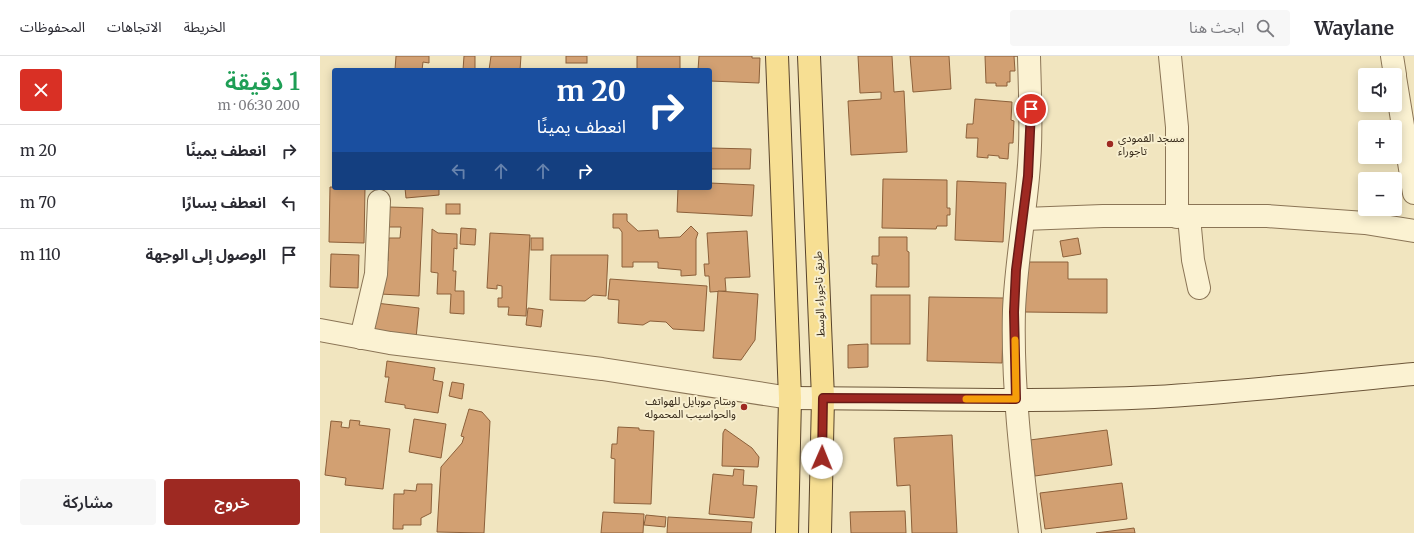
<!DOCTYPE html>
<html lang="ar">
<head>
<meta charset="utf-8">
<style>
  :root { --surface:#fff; --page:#f7f7f7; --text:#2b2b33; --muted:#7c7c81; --line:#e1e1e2; --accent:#9e2922 }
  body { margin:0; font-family:Merriweather,"Noto Sans Arabic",serif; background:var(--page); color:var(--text); direction:rtl; height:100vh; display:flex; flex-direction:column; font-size:15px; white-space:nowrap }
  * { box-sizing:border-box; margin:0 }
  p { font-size:13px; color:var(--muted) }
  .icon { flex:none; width:22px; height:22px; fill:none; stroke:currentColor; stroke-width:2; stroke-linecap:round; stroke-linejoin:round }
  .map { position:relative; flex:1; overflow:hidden; direction:ltr }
  .side { display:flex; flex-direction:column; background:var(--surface); width:320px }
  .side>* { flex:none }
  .top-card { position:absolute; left:12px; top:12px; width:380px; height:122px; border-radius:4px; box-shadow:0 2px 10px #0003; direction:rtl; background:#1a4fa0; color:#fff; overflow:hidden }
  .tools { position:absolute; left:1038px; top:12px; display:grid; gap:8px }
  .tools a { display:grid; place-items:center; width:44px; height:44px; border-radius:4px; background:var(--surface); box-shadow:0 2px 10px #0003; font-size:20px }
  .pin { position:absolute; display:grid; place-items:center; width:34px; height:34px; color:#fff; margin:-17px; border:2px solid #fff; border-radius:50%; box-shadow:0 1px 4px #0007 }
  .me { position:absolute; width:44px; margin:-22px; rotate:1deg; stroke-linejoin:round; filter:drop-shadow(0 0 3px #0008) }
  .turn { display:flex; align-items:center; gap:14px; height:84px; padding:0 20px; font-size:18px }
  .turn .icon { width:52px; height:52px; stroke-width:2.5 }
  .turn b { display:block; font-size:28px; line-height:34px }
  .lanes { display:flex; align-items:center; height:38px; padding:0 20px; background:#0003; justify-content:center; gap:20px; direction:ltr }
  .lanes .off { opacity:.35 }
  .round { display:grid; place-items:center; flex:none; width:42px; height:42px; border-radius:4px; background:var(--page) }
  .head { display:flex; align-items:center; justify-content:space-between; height:68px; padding:0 20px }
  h1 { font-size:24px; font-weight:600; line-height:30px; color:#1e9e55 }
  .primary-button { display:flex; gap:8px; margin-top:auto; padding:8px 20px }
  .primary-button a { flex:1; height:46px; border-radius:4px; background:var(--accent); color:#fff; font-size:16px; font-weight:600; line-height:46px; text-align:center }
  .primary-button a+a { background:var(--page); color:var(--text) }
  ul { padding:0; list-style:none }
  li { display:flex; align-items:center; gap:12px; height:52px; padding:0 20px; border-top:1px solid var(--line) }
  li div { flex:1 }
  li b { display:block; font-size:15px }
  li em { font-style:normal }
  header { display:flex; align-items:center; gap:24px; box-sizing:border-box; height:56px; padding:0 20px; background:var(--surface); border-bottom:1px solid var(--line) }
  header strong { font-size:19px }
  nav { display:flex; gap:22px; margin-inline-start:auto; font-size:14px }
  .search { width:280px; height:36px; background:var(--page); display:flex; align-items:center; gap:10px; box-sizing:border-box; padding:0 14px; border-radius:4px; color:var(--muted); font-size:15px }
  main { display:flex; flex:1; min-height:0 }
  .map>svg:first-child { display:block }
</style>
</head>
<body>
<header>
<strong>Waylane</strong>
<div class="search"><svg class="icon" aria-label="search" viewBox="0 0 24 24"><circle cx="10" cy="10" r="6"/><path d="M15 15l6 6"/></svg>ابحث هنا</div>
<nav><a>الخريطة</a><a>الاتجاهات</a><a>المحفوظات</a></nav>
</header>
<main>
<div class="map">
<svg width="1094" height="477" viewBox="0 0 1094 477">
  <rect width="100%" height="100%" fill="#f1e5bf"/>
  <g fill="#d2a072" stroke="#8c603a">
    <path d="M 76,0 L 109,0 L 109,7 L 103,6 L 102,14 L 75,14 Z"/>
    <path d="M 144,0 L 155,0 L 155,14 L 143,14 Z"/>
    <path d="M 171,0 L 201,0 L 200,14 L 169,14 Z"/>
    <rect x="246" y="0" width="21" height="7"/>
    <rect x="317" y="0" width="43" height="14"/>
    <path d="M 379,0 L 432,0 L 432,2 L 440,2 L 439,27 L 390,25 L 390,14 L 378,14 Z"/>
    <path d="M 538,0 L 572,0 L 574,36 L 584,35 L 587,96 L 531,99 L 528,45 L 561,43 L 561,36 L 540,37 Z"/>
    <path d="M 590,0 L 629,0 L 631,33 L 593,36 Z"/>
    <path d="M 665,0 L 700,0 L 694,0 L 695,15 L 690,15 L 690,26 L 687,26 L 687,30 L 676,30 L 676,27 L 666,27 Z"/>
    <path d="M 655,43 L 692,46 L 691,64 L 694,65 L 693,87 L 689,87 L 688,103 L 679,102 L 679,100 L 668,99 L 668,102 L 657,101 L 658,82 L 646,82 L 647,68 L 653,68 Z"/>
    <path d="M 390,92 L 431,93 L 430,113 L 390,113 Z"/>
    <path d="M 563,123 L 627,124 L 627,152 L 630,152 L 630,159 L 627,159 L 627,170 L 617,170 L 616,173 L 562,172 Z"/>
    <path d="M 637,125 L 686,127 L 683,186 L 635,184 Z"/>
    <path d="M 390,127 L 434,129 L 432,160 L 357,156 L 358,132 L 390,132 Z"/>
    <path d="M 10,131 L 45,132 L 44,187 L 9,186 Z"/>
    <path d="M 85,132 L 119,132 L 119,139 L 86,142 Z"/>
    <rect x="126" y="148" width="14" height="10"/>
    <path d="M 69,151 L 103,152 L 99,240 L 60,238 L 62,205 L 68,205 L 69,182 L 80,182 L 81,171 L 68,171 Z"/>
    <path d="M 293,158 L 307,158 L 307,165 L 318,175 L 338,174 L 339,182 L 360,181 L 371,170 L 378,177 L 376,183 L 376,219 L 361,220 L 361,214 L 338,212 L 338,206 L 313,206 L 313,211 L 302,211 L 302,176 L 299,172 L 293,172 Z"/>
    <path d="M 141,172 L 156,173 L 155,189 L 140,188 Z"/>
    <path d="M 112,173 L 118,177 L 137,178 L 137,193 L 134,192 L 133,215 L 136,215 L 135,235 L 144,235 L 144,258 L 130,257 L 131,238 L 117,238 L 118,217 L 111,216 Z"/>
    <path d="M 427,175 L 430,221 L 405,222 L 406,235 L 390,236 L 389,220 L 385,220 L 384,208 L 389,208 L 387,177 Z"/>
    <path d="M 170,177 L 210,179 L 206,260 L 188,259 L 189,251 L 178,251 L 178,242 L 182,242 L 182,230 L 177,229 L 177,233 L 167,232 Z"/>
    <path d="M 559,181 L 587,181 L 587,195 L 589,196 L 589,231 L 556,231 L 557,208 L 552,208 L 552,200 L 559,200 Z"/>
    <rect x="211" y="182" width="12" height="12"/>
    <path d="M 758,182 L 761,198 L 743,201 L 740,185 Z"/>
    <path d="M 11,198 L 39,199 L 38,232 L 10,231 Z"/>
    <path d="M 231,199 L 288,199 L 286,240 L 273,239 L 265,245 L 230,244 Z"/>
    <path d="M 705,206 L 748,206 L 748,223 L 787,223 L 787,257 L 705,256 Z"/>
    <path d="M 290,223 L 387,230 L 384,275 L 353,273 L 346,266 L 330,265 L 323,269 L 298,267 L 299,244 L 288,243 Z"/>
    <path d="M 398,235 L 438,238 L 435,284 L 421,304 L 393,302 Z"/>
    <rect x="551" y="239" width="39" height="49"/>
    <path d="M 609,241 L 684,242 L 682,307 L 607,305 Z"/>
    <path d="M 56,247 L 99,252 L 96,282 L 53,278 Z"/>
    <path d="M 208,252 L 223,254 L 221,271 L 206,269 Z"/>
    <path d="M 548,288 L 548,311 L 528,312 L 528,289 Z"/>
    <path d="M 67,305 L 115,312 L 113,324 L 123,326 L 118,357 L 85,352 L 85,349 L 65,346 L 69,321 L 65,321 Z"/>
    <path d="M 132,326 L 144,328 L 142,343 L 129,340 Z"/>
    <path d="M 149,353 L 162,356 L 170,365 L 164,477 L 117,476 L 121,411 L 142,387 L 144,381 L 141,380 Z"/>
    <path d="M 94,363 L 126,368 L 121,402 L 89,396 Z"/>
    <path d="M 30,364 L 40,365 L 39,369 L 70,373 L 63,433 L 25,429 L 26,422 L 5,419 L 11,365 L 22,366 L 21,371 L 29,372 Z"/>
    <path d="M 298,371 L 319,372 L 319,374 L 334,375 L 331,448 L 294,447 L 295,403 L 291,402 L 292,388 L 297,388 Z"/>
    <path d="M 405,373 L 432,392 L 439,401 L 438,411 L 402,410 L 403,377 Z"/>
    <path d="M 787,374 L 792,409 L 715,420 L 710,384 Z"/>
    <path d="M 632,379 L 637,477 L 592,477 L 590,429 L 577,430 L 574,382 Z"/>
    <path d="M 414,413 L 424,414 L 423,429 L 437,430 L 434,462 L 389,458 L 393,418 L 413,420 Z"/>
    <path d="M 802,427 L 807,463 L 725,473 L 720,437 Z"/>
    <path d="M 97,428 L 112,428 L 111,457 L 101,462 L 101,469 L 83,469 L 83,473 L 73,473 L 74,438 L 84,438 L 84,434 L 96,435 Z"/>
    <path d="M 585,455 L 586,477 L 531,477 L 530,456 Z"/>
    <path d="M 283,456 L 324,458 L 323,477 L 281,477 Z"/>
    <path d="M 326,459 L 346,461 L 345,471 L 324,469 Z"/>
    <path d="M 348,461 L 432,466 L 431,477 L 347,477 Z"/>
    <path d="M 814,472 L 815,477 L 776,477 Z"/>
  </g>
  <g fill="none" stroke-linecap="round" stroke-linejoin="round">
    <g stroke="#8b7556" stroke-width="24">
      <g id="street">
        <path d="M 709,0 C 710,41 712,81 708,121 C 704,165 696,209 694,254 C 692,328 701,403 710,477"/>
        <path d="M 850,0 L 857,71 L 857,161"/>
        <path d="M 1072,0 L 1075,19"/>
        <path d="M 1075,21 L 1094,137"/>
        <path d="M 869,161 L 873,204 L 879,232"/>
        <path d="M 704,163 L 783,160 L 947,160 L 1045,167 L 1094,175"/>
        <path d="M 0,274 L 70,287 L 282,313 L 470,342"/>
        <path d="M 41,282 L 56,218 L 59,145"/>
      </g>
    </g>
    <g stroke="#6c5639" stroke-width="24">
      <path id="secondary" d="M 470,342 C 591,342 713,347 834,341 C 921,336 1008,326 1094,318"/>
    </g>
    <g stroke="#58432b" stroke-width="24">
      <g id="primary">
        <path d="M 457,0 L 470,342 L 467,477"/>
        <path d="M 489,0 L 503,342 L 500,477"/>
      </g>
    </g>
    <use href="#street" stroke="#fbf2d2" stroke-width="22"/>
    <use href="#secondary" stroke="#fbf2d2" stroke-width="22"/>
    <use href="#primary" stroke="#f7df93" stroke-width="22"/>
  </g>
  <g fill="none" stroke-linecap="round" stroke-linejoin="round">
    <g stroke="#671b16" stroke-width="10">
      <path id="route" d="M 502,402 L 503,342 L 696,343 L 694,256 L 696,214 L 708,120 L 711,53"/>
    </g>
    <use href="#route" stroke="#9e2922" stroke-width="7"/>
    <path stroke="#f59e0b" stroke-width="7" d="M 646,343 L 696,343 L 695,284"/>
  </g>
  <g fill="#9e2922" stroke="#f8efcf" stroke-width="1.5">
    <circle cx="790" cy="88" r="4"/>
    <circle cx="424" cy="351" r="4"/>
  </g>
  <g text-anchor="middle" stroke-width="4" stroke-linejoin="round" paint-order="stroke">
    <g font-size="11" fill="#392c1c" stroke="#f8efcf" text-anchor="start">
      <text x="798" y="86">مسجد القمودي<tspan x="798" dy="13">تاجوراء</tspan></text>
      <text x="416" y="349" text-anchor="end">وسام موبايل للهواتف<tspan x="416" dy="13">والحواسيب المحموله</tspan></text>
    </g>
    <g font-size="11" fill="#392c1c" stroke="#f8efcf">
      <text transform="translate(499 238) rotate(-92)" y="4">طريق تاجوراء الوسط</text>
    </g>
  </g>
</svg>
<div class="tools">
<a><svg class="icon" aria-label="sound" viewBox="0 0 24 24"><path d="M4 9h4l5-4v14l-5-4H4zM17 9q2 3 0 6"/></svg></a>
<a>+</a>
<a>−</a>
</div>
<div class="pin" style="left:711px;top:53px;background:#d93025"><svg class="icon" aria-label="arrive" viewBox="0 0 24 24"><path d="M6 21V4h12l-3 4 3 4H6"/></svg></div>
<svg class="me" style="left:502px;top:402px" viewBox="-20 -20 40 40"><circle r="19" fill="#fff"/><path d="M0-13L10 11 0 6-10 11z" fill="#9e2922"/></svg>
<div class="top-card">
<div class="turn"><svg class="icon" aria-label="right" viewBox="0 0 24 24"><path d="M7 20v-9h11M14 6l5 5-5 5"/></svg><div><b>20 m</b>انعطف يمينًا</div></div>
<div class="lanes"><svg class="icon off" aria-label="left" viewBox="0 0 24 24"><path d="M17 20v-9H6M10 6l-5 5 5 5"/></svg><svg class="icon off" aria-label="ahead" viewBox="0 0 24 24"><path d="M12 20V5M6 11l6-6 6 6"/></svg><svg class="icon off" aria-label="ahead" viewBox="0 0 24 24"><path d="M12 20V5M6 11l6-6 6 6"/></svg><svg class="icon" aria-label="right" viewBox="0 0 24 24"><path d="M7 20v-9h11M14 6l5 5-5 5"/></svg></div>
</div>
</div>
<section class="side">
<div class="head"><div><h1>1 دقيقة</h1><p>200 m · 06:30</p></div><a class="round" style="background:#d93025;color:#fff"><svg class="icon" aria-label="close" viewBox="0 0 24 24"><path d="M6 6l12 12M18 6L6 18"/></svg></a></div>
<ul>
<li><svg class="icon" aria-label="right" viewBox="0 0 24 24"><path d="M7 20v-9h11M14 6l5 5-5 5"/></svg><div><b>انعطف يمينًا</b></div><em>20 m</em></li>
<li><svg class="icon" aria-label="left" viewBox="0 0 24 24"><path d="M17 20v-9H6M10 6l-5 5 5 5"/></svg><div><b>انعطف يسارًا</b></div><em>70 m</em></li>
<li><svg class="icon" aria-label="arrive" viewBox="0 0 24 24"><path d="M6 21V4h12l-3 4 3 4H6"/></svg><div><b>الوصول إلى الوجهة</b></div><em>110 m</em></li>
</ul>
<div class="primary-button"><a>خروج</a><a>مشاركة</a></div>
</section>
</main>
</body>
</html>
